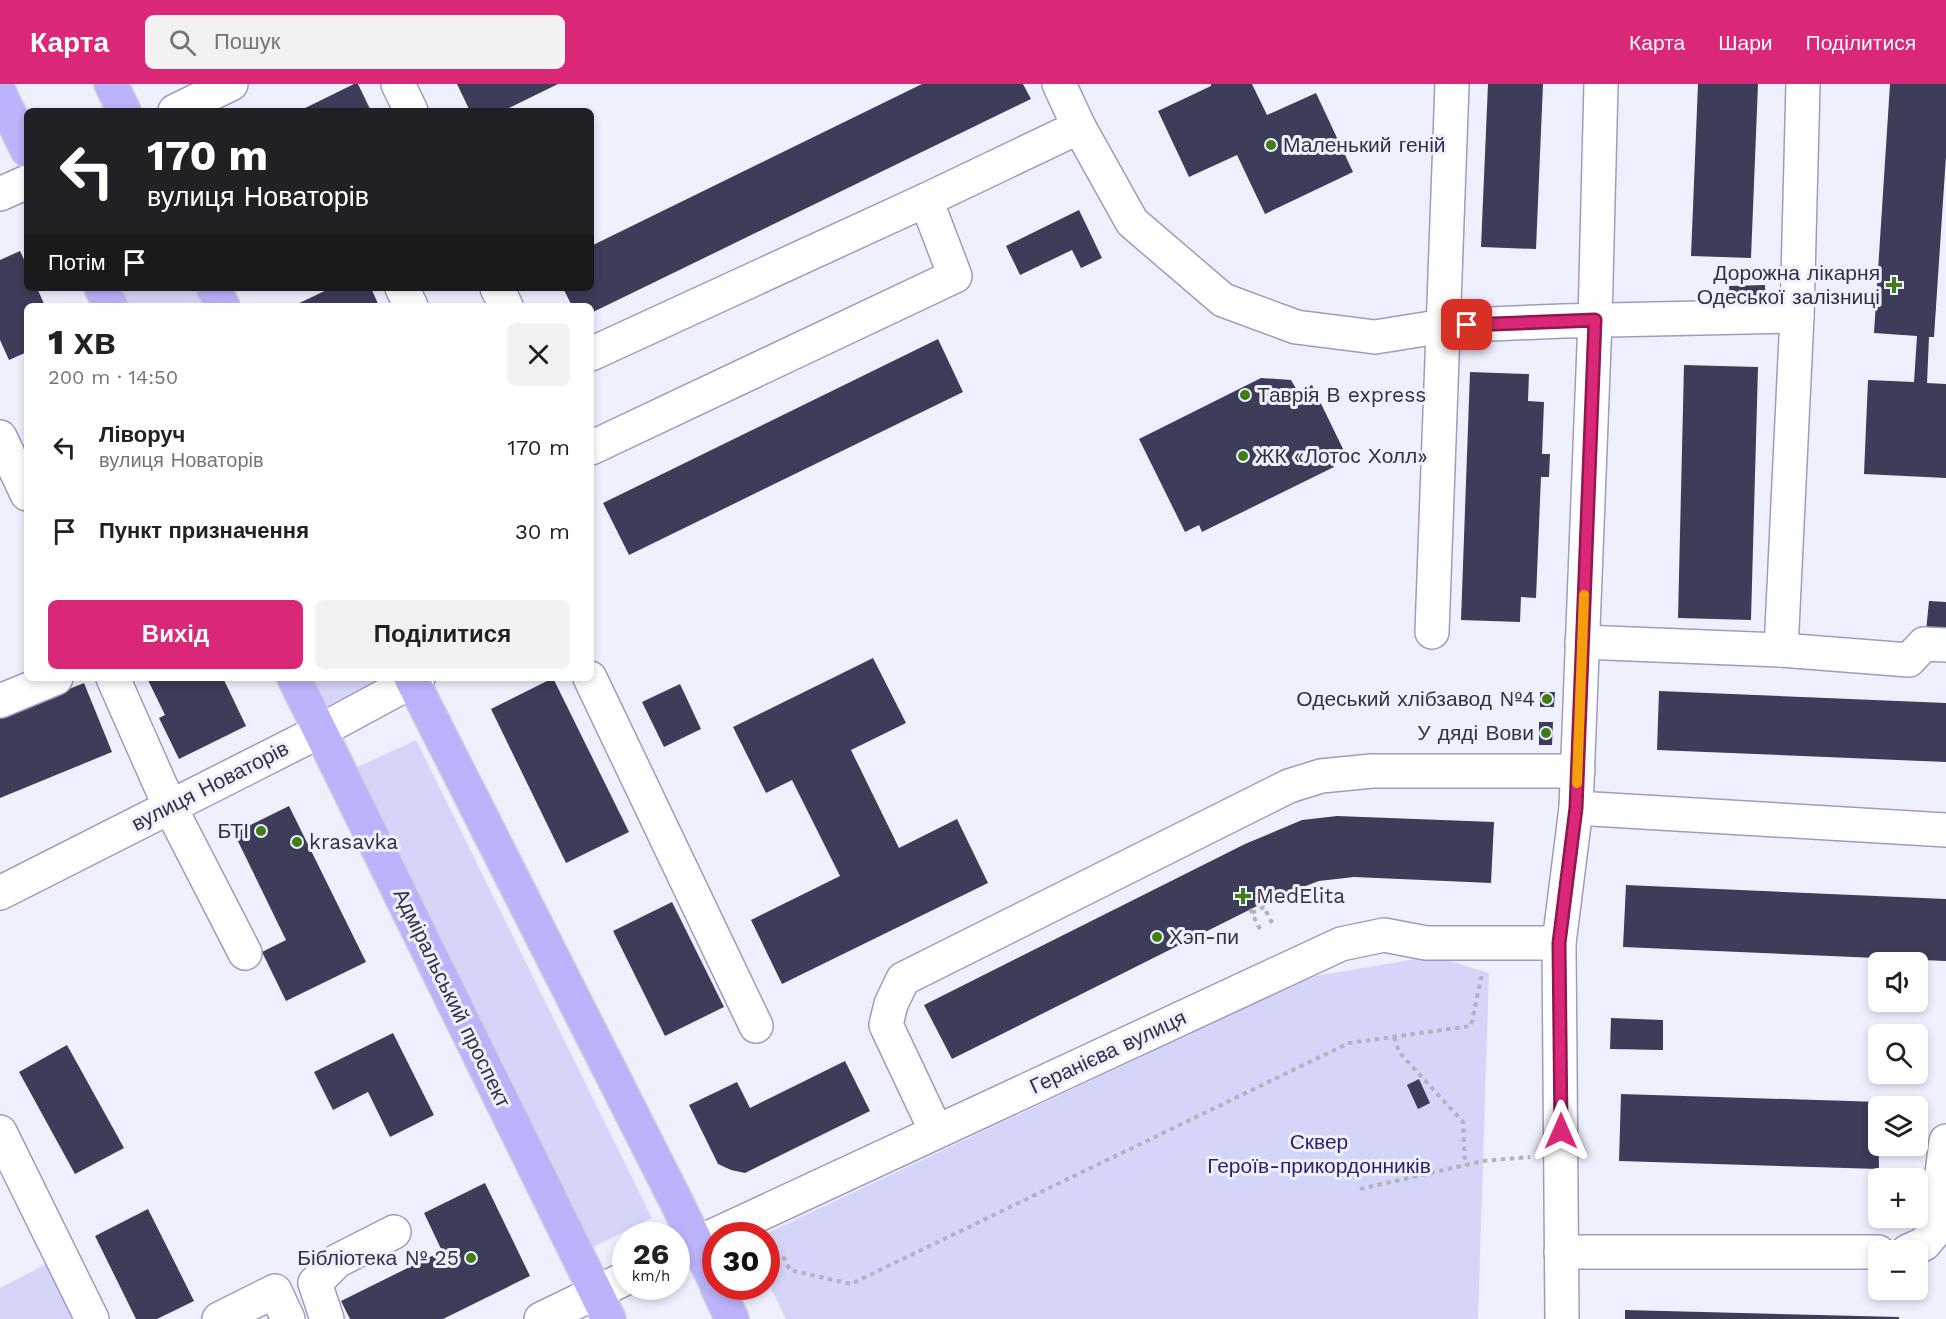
<!DOCTYPE html>
<html lang="uk">
<head>
<meta charset="utf-8">
<style>
  :root { --surface:#fff; --page:#f2f2f2; --text:#202124; --muted:#757577; --accent:#db2777 }
  body { margin:0; font-family:"Work Sans",sans-serif; background:var(--page); color:var(--text); height:100vh; display:flex; flex-direction:column; font-size:22px; white-space:nowrap }
  * { box-sizing:border-box; margin:0 }
  p { font-size:20px; color:var(--muted) }
  .icon { flex:none; width:33px; height:33px; fill:none; stroke:currentColor; stroke-width:2; stroke-linecap:round; stroke-linejoin:round }
  .map { position:relative; flex:1; overflow:hidden }
  .side { position:absolute; left:24px; top:219px; width:570px; height:378px; display:flex; flex-direction:column; background:var(--surface); border-radius:9px; box-shadow:0 3px 9px #0003 }
  .side>* { flex:none }
  .guide { position:absolute; left:24px; top:24px; width:570px; height:183px; border-radius:9px; box-shadow:0 3px 9px #0003; background:#202124; color:#fff; overflow:hidden }
  .tools { position:absolute; left:1868px; top:868px; display:grid; gap:12px }
  .tools a { display:grid; place-items:center; width:60px; height:60px; border-radius:9px; background:var(--surface); box-shadow:0 3px 9px #0003; font-size:30px }
  .speed { position:absolute; left:612px; top:1138px; display:flex; gap:12px; font-size:30px; font-weight:700; text-align:center }
  .speed>* { display:grid; place-content:center; width:78px; height:78px; border-radius:50%; background:var(--surface); box-shadow:0 3px 9px #0003; line-height:1 }
  .speed small { font-size:15px; font-weight:400 }
  .speed .limit { border:9px solid #d22; background:#fff; color:#111 }
  .pin { position:absolute; display:grid; place-items:center; width:51px; height:51px; color:#fff; margin:-26px; border-radius:12px; box-shadow:0 3px 9px #0006 }
  .me { position:absolute; width:66px; margin:-33px; rotate:0deg; stroke-linejoin:round; filter:drop-shadow(0 0 4px #0008) }
  .turn { display:flex; align-items:center; gap:21px; height:126px; padding:0 24px; font-size:27px }
  .turn .icon { width:78px; height:78px; stroke-width:2.5 }
  .turn b { display:block; font-size:42px; line-height:51px }
  .then { display:flex; align-items:center; height:57px; padding:0 24px; background:#0003; gap:12px; font-size:22px }
  .round { display:grid; place-items:center; flex:none; width:63px; height:63px; border-radius:9px; background:var(--page) }
  .summary { display:flex; align-items:center; justify-content:space-between; height:102px; padding:0 24px }
  h1 { font-size:36px; font-weight:800; line-height:45px }
  .button { display:flex; gap:12px; margin-top:auto; padding:12px 24px }
  .button a { flex:1; height:69px; border-radius:9px; background:var(--accent); color:#fff; font-size:24px; font-weight:800; line-height:69px; text-align:center }
  .button a+a { background:var(--page); color:var(--text) }
  ul { padding:0; list-style:none }
  li { display:flex; align-items:center; gap:18px; height:84px; padding:0 24px }
  li div { flex:1 }
  li b { display:block; font-size:22px }
  li em { font-style:normal }
  header { display:flex; align-items:center; gap:36px; box-sizing:border-box; height:84px; padding:0 30px; background:var(--accent); color:#fff }
  header strong { font-size:28px }
  nav { display:flex; gap:33px; margin-inline-start:auto; font-size:21px }
  .search { width:420px; height:54px; background:var(--page); display:flex; align-items:center; gap:15px; box-sizing:border-box; padding:0 21px; border-radius:9px; color:var(--muted); font-size:22px }
  .map>svg:first-child { display:block }
</style>
</head>
<body>
<header>
<strong>Карта</strong>
<div class="search"><svg class="icon" aria-label="search" viewBox="0 0 24 24"><circle cx="10" cy="10" r="6"/><path d="M15 15l6 6"/></svg>Пошук</div>
<nav><a>Карта</a><a>Шари</a><a>Поділитися</a></nav>
</header>
<div class="map">
<svg width="1946" height="1235" viewBox="0 0 1946 1235">
  <rect width="100%" height="100%" fill="#eff0fe"/>
  <g fill="#d5d5fa">
    <path d="M 107,204 L 196,204 L 205,222 L 116,222 Z"/>
    <path d="M 300,594 L 383,594 L 316,628 Z"/>
    <path d="M 416,656 L 652,1134 L 583,1168 L 347,688 Z"/>
    <path d="M 1433,872 L 1489,889 L 1478,1235 L 786,1235 L 767,1196 L 766,1152 L 761,1152 L 1310,893 Z"/>
    <path d="M 48,1179 L 78,1235 L 0,1235 L 0,1204 Z"/>
  </g>
  <g fill="#3d3c59">
    <path d="M 354,0 L 358,0 L 371,27 L 299,27 Z"/>
    <path d="M 457,0 L 558,0 L 503,27 L 470,27 Z"/>
    <path d="M 922,0 L 1023,0 L 1031,15 L 591,229 L 591,222 L 572,222 L 563,204 L 591,204 L 591,162 Z"/>
    <path d="M 1211,0 L 1252,0 L 1267,31 L 1316,9 L 1353,88 L 1265,130 L 1237,71 L 1189,93 L 1158,27 L 1211,2 Z"/>
    <path d="M 1488,0 L 1543,0 L 1536,165 L 1481,163 Z"/>
    <path d="M 1698,0 L 1758,0 L 1751,174 L 1691,172 Z"/>
    <path d="M 1890,0 L 1946,0 L 1946,72 L 1934,253 L 1929,253 L 1927,299 L 1946,300 L 1946,394 L 1864,390 L 1868,296 L 1914,298 L 1917,252 L 1874,249 Z"/>
    <path d="M 1079,126 L 1102,174 L 1081,184 L 1072,166 L 1020,191 L 1006,162 Z"/>
    <path d="M 20,167 L 27,182 L 27,204 L 37,204 L 45,222 L 27,222 L 27,268 L 9,276 L 0,256 L 0,176 Z"/>
    <path d="M 1765,201 L 1766,223 L 1730,224 L 1729,202 Z"/>
    <path d="M 331,204 L 371,204 L 379,222 L 293,222 Z"/>
    <path d="M 938,255 L 963,308 L 629,471 L 603,419 Z"/>
    <path d="M 1684,281 L 1758,283 L 1751,536 L 1678,534 Z"/>
    <path d="M 1470,288 L 1529,290 L 1528,317 L 1544,318 L 1542,370 L 1550,370 L 1549,393 L 1541,393 L 1536,514 L 1521,513 L 1520,538 L 1461,536 Z"/>
    <path d="M 1261,294 L 1291,296 L 1298,308 L 1312,301 L 1345,369 L 1331,376 L 1334,383 L 1202,448 L 1199,441 L 1185,448 L 1139,355 Z"/>
    <path d="M 1929,517 L 1946,518 L 1946,549 L 1926,547 Z"/>
    <path d="M 873,574 L 906,639 L 851,666 L 899,764 L 957,735 L 988,799 L 782,900 L 751,836 L 840,792 L 792,696 L 766,709 L 733,643 Z"/>
    <path d="M 147,594 L 223,594 L 246,642 L 179,675 L 159,634 L 165,631 Z"/>
    <path d="M 553,594 L 629,748 L 566,779 L 491,625 Z"/>
    <path d="M 84,599 L 112,668 L 0,714 L 0,633 Z"/>
    <path d="M 680,600 L 701,645 L 664,663 L 642,618 Z"/>
    <path d="M 1659,607 L 1946,619 L 1946,678 L 1657,666 Z"/>
    <path d="M 1540,608 L 1555,608 L 1554,623 L 1540,623 Z"/>
    <path d="M 1539,638 L 1553,638 L 1552,661 L 1539,661 Z"/>
    <path d="M 289,722 L 366,878 L 286,917 L 262,868 L 286,856 L 234,749 Z"/>
    <path d="M 1337,732 L 1494,738 L 1491,799 L 1354,793 L 1319,797 L 1271,815 L 952,975 L 924,921 L 1245,760 L 1302,736 Z"/>
    <path d="M 1626,801 L 1946,815 L 1946,877 L 1623,863 Z"/>
    <path d="M 672,818 L 724,923 L 665,952 L 613,847 Z"/>
    <path d="M 1611,934 L 1663,936 L 1663,966 L 1610,965 Z"/>
    <path d="M 393,949 L 434,1031 L 390,1053 L 368,1008 L 333,1026 L 314,988 Z"/>
    <path d="M 67,961 L 124,1064 L 75,1090 L 19,988 Z"/>
    <path d="M 845,977 L 870,1027 L 745,1089 L 731,1086 L 718,1080 L 689,1021 L 737,998 L 750,1024 Z"/>
    <path d="M 1419,995 L 1430,1019 L 1418,1025 L 1407,1001 Z"/>
    <path d="M 1621,1010 L 1881,1018 L 1881,1023 L 1878,1023 L 1879,1085 L 1619,1077 Z"/>
    <path d="M 485,1099 L 530,1192 L 443,1235 L 350,1235 L 341,1217 L 442,1167 L 424,1129 Z"/>
    <path d="M 148,1125 L 194,1217 L 157,1235 L 136,1235 L 95,1152 Z"/>
    <path d="M 1625,1226 L 1899,1233 L 1899,1235 L 1625,1235 Z"/>
  </g>
  <g fill="none" stroke-linecap="round" stroke-linejoin="round">
    <g stroke="#9d9cbe" stroke-width="36">
      <g id="minor">
        <path d="M 398,0 L 411,27"/>
        <path d="M 1059,0 L 1079,43 L 1132,138 L 1223,216 L 1296,243 L 1375,253 L 1444,242 L 1563,237 L 1797,232"/>
        <path d="M 175,27 L 231,0"/>
        <path d="M 0,110 L 27,98"/>
        <path d="M 402,204 L 411,222"/>
        <path d="M 497,204 L 506,222"/>
        <path d="M 591,270 L 926,116 L 1079,43"/>
        <path d="M 0,353 L 27,410"/>
        <path d="M 591,364 L 955,192 L 926,116"/>
        <path d="M 1432,548 L 1452,0"/>
        <path d="M 1582,558 L 1781,566 L 1909,576 L 1924,560 L 1946,561"/>
        <path d="M 1781,566 L 1797,232 L 1803,0"/>
        <path d="M 113,594 L 170,723 L 245,869"/>
        <path d="M 590,594 L 756,942"/>
        <path d="M 0,617 L 56,594"/>
        <path d="M 1576,724 L 1946,746"/>
        <path d="M 0,809 L 320,647 L 418,594"/>
        <path d="M 936,1047 L 886,941 L 891,920 L 903,895 L 1289,702 L 1321,692 L 1372,687 L 1578,687"/>
        <path d="M 0,1048 L 92,1235"/>
        <path d="M 1908,1167 L 1924,1160 L 1935,1147 L 1946,1057"/>
        <path d="M 1561,1168 L 1878,1168"/>
        <path d="M 676,1169 L 1341,860 L 1384,851 L 1426,859 L 1559,859"/>
        <path d="M 219,1235 L 275,1207 L 288,1235"/>
        <path d="M 327,1235 L 315,1199 L 337,1177 L 394,1148"/>
        <path d="M 541,1235 L 626,1194"/>
        <path d="M 1562,1235 L 1559,859 L 1576,724 L 1595,236 L 1601,0"/>
      </g>
    </g>
    <g stroke="#d2d2d5" stroke-width="36">
      <g id="major">
        <path d="M 111,0 L 124,27"/>
        <path d="M 0,10 L 27,66"/>
        <path d="M 101,204 L 111,222"/>
        <path d="M 213,204 L 223,222"/>
        <path d="M 294,594 L 609,1235"/>
        <path d="M 411,594 L 675,1115 L 716,1199"/>
        <path d="M 717,1203 L 732,1235"/>
      </g>
    </g>
    <g stroke="#b2b2c0" stroke-width="4" stroke-dasharray="4.5 4.5" stroke-linecap="butt">
      <path d="M 1250,825 L 1260,845"/>
      <path d="M 1252,829 L 1264,823 L 1272,839"/>
      <path d="M 1394,953 L 1399,968 L 1463,1038 L 1465,1081"/>
      <path d="M 1360,1105 L 1483,1077 L 1530,1073"/>
      <path d="M 766,1182 L 784,1174 L 790,1186 L 851,1200 L 1349,959 L 1471,942 L 1481,894 L 1484,894"/>
    </g>
    <use href="#minor" stroke="#fff" stroke-width="33"/>
    <use href="#major" stroke="#bbb3fb" stroke-width="33"/>
  </g>
  <g fill="none" stroke-linecap="round" stroke-linejoin="round">
    <g stroke="#8e194d" stroke-width="15">
      <path id="route" d="M 1467,241 L 1595,236 L 1576,724 L 1559,859 L 1561,1047"/>
    </g>
    <use href="#route" stroke="#db2777" stroke-width="10"/>
    <path stroke="#f59e0b" stroke-width="10" d="M 1577,699 L 1584,511"/>
  </g>
  <g fill="#417c16" stroke="#eff0fe" stroke-width="2">
    <circle cx="1271" cy="61" r="6"/>
    <path d="M1891 192h6v6h6v6h-6v6h-6v-6h-6v-6h6z"/>
    <circle cx="1245" cy="311" r="6"/>
    <circle cx="1243" cy="372" r="6"/>
    <circle cx="1547" cy="615" r="6"/>
    <circle cx="1546" cy="649" r="6"/>
    <circle cx="261" cy="747" r="6"/>
    <circle cx="297" cy="758" r="6"/>
    <path d="M1240 803h6v6h6v6h-6v6h-6v-6h-6v-6h6z"/>
    <circle cx="1157" cy="853" r="6"/>
    <circle cx="471" cy="1174" r="6"/>
  </g>
  <g text-anchor="middle" stroke-width="6" stroke-linejoin="round" paint-order="stroke">
    <g font-size="21" fill="#323240" stroke="#eff0fe" text-anchor="start">
      <text x="1283" y="68">Маленький геній</text>
      <text x="1880" y="196" text-anchor="end">Дорожна лікарня<tspan x="1880" dy="24">Одеської залізниці</tspan></text>
      <text x="1257" y="318">Таврія В express</text>
      <text x="1255" y="379">ЖК «Лотос Холл»</text>
      <text x="1535" y="622" text-anchor="end">Одеський хлібзавод №4</text>
      <text x="1534" y="656" text-anchor="end">У дяді Вови</text>
      <text x="249" y="754" text-anchor="end">БТІ</text>
      <text x="309" y="765">krasavka</text>
      <text x="1256" y="819">MedElita</text>
      <text x="1169" y="860">Хэп-пи</text>
      <text x="459" y="1181" text-anchor="end">Бібліотека № 25</text>
    </g>
    <g font-size="21" fill="#323240" stroke="#eff0fe">
      <text transform="translate(210 702) rotate(-27)" y="7">вулиця Новаторів</text>
      <text transform="translate(452 914) rotate(64)" y="7">Адміральський проспект</text>
      <text transform="translate(1108 968) rotate(-25)" y="7">Геранієва вулиця</text>
    </g>
    <g font-size="21" fill="#2f2368" stroke="#eff0fe">
      <text x="1319" y="1065">Сквер<tspan x="1319" dy="24">Героїв-прикордонників</tspan></text>
    </g>
  </g>
</svg>
<div class="tools">
<a><svg class="icon" aria-label="sound" viewBox="0 0 24 24"><path d="M4 9h4l5-4v14l-5-4H4zM17 9q2 3 0 6"/></svg></a>
<a><svg class="icon" aria-label="search" viewBox="0 0 24 24"><circle cx="10" cy="10" r="6"/><path d="M15 15l6 6"/></svg></a>
<a><svg class="icon" aria-label="layers" viewBox="0 0 24 24"><path d="M12 4l9 5-9 5-9-5zM3 14l9 5 9-5"/></svg></a>
<a>+</a>
<a>−</a>
</div>
<div class="speed"><div>26<small>km/h</small></div><div class="limit">30</div></div>
<div class="pin" style="left:1467px;top:241px;background:#d93025"><svg class="icon" aria-label="arrive" viewBox="0 0 24 24"><path d="M6 21V4h12l-3 4 3 4H6"/></svg></div>
<svg class="me" style="left:1561px;top:1047px" viewBox="-20 -20 40 40"><path d="M0-17L14 15 0 8-14 15z" fill="#db2777" stroke="#fff" stroke-width="4"/></svg>
<div class="guide">
<div class="turn"><svg class="icon" aria-label="left" viewBox="0 0 24 24"><path d="M17 20v-9H6M10 6l-5 5 5 5"/></svg><div><b>170 m</b>вулиця Новаторів</div></div>
<div class="then">Потім<svg class="icon" aria-label="arrive" viewBox="0 0 24 24"><path d="M6 21V4h12l-3 4 3 4H6"/></svg></div>
</div>
<section class="side">
<div class="summary"><div><h1>1 хв</h1><p>200 m · 14:50</p></div><a class="round"><svg class="icon" aria-label="close" viewBox="0 0 24 24"><path d="M6 6l12 12M18 6L6 18"/></svg></a></div>
<ul>
<li><svg class="icon" aria-label="left" viewBox="0 0 24 24"><path d="M17 20v-9H6M10 6l-5 5 5 5"/></svg><div><b>Ліворуч</b><p>вулиця Новаторів</p></div><em>170 m</em></li>
<li><svg class="icon" aria-label="arrive" viewBox="0 0 24 24"><path d="M6 21V4h12l-3 4 3 4H6"/></svg><div><b>Пункт призначення</b></div><em>30 m</em></li>
</ul>
<div class="button"><a>Вихід</a><a>Поділитися</a></div>
</section>
</div>
</body>
</html>
